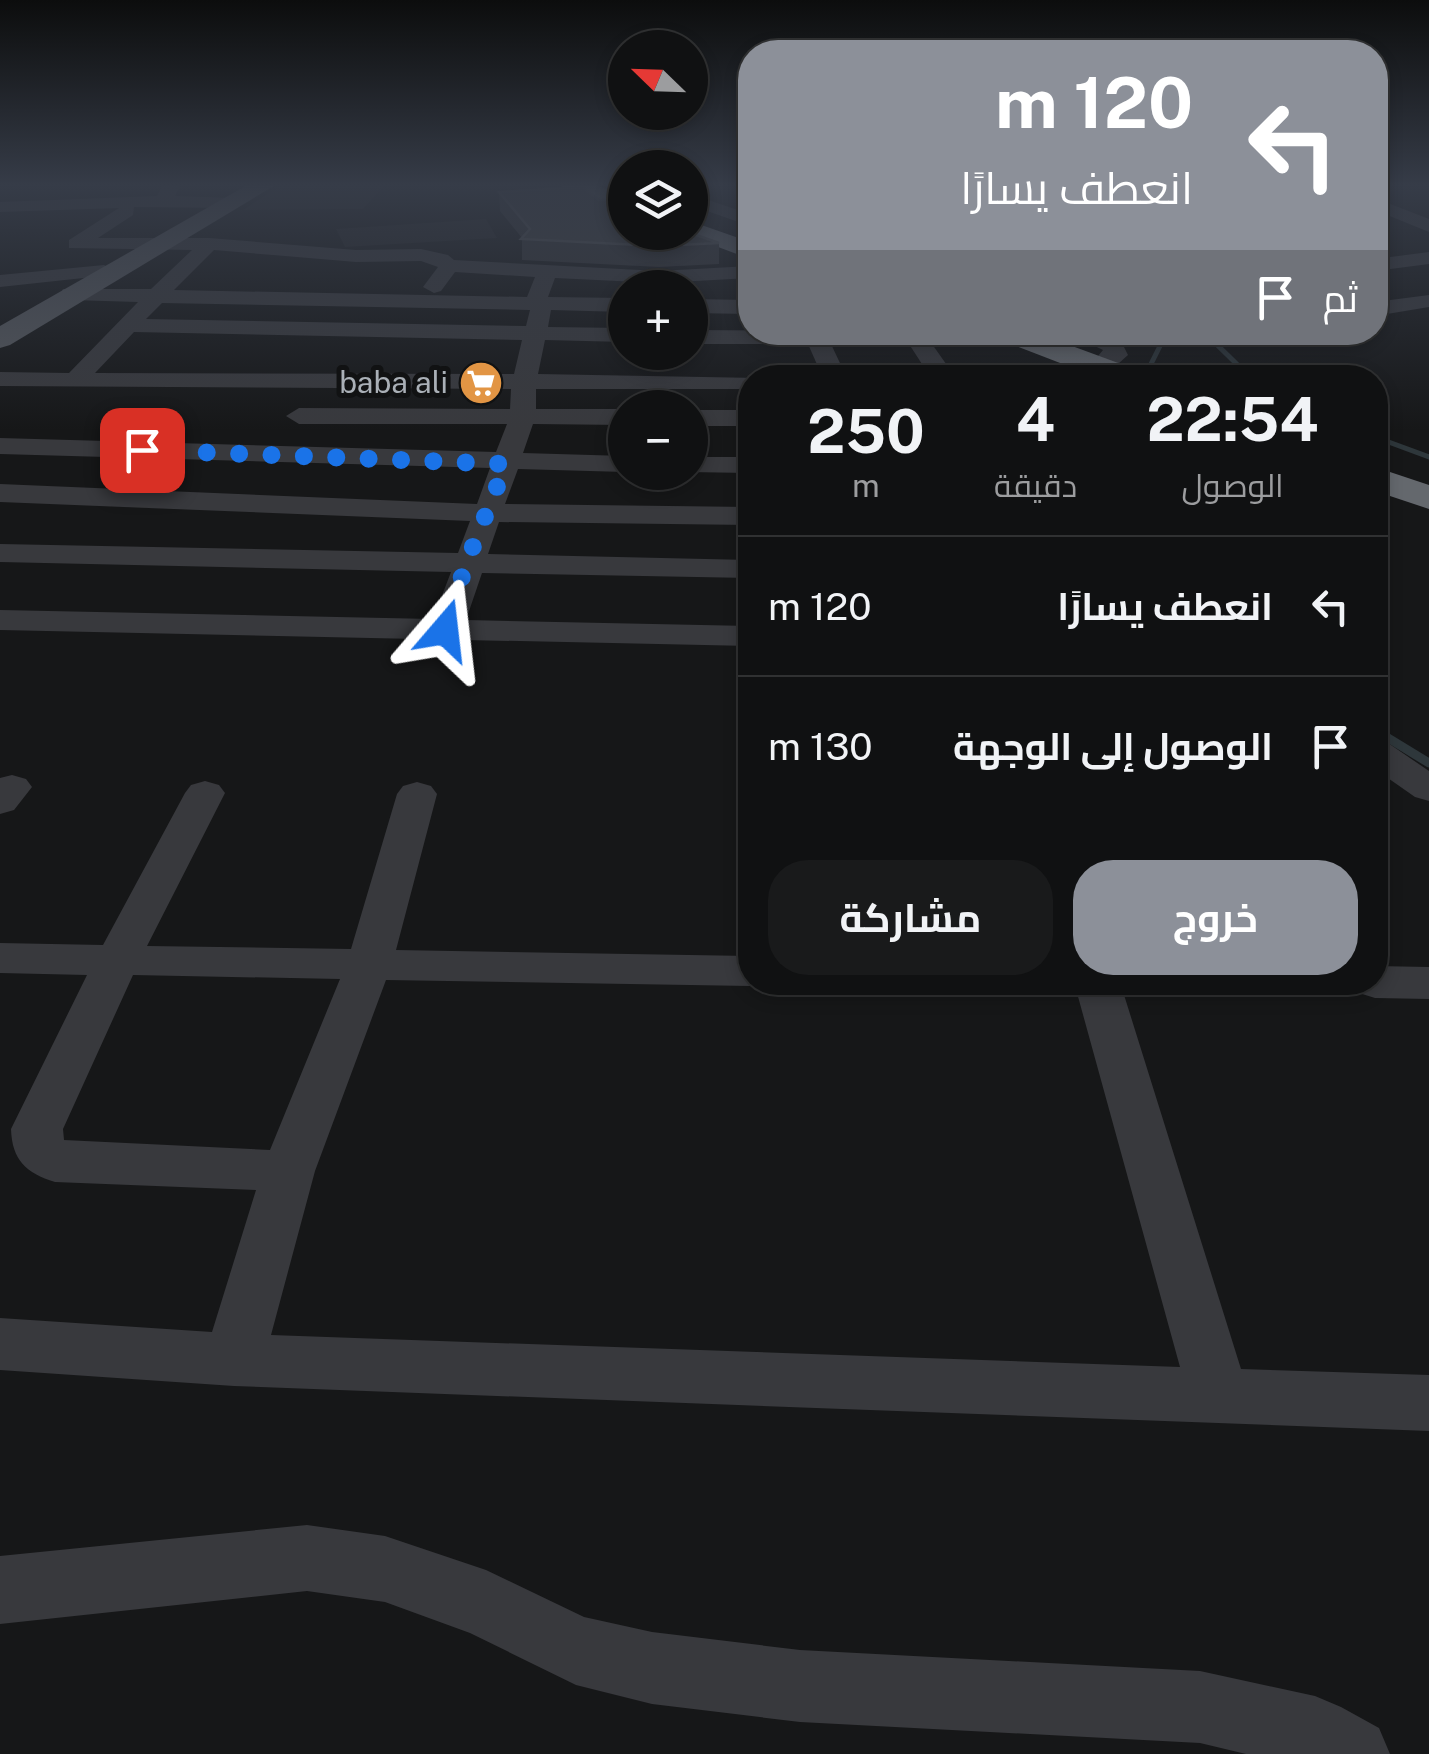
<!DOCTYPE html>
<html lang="ar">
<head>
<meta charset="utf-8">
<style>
  :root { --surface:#101112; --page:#191a1b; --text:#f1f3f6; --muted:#9c9d9f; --line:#303132; --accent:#8c9099 }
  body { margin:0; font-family:"Public Sans",Cairo,sans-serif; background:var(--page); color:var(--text); direction:rtl; height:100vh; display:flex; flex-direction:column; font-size:38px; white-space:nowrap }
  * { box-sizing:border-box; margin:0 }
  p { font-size:32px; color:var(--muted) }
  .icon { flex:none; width:55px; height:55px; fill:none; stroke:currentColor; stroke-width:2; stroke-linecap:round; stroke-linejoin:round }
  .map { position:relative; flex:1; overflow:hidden; direction:ltr }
  .side { position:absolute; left:738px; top:365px; width:650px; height:630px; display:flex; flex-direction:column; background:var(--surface); border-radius:40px; box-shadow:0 5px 15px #0003,0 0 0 2px var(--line); direction:rtl }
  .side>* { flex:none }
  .top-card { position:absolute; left:738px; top:40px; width:650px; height:305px; border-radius:40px; box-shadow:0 5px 15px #0003,0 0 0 2px var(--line); direction:rtl; background:#8c9099; color:#fff; overflow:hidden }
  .needle { width:65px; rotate:293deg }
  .controls { position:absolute; left:608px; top:30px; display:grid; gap:20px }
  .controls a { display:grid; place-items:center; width:100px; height:100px; border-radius:50%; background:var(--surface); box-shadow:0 5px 15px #0003,0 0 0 2px var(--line); font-size:50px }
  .pin { position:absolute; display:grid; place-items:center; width:85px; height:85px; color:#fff; margin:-42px; border-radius:20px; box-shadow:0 5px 15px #0006 }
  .me { position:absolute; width:110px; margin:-55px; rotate:17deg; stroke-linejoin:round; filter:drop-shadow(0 0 8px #0008) }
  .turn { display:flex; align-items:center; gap:35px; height:210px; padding:0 30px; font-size:45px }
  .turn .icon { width:130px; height:130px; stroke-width:2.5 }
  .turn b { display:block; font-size:70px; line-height:85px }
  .then { display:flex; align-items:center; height:95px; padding:0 30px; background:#0003; gap:20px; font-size:38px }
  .eta { display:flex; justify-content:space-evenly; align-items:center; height:170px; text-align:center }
  .eta b { font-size:60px; font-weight:700; line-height:70px }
  .cta { display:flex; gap:20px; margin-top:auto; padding:20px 30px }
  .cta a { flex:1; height:115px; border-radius:40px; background:var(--accent); color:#fff; font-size:40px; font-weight:700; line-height:115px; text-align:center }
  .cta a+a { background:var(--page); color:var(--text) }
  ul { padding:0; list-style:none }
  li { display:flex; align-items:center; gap:30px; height:140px; padding:0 30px; border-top:2px solid var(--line) }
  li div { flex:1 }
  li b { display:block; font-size:38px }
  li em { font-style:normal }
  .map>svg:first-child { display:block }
</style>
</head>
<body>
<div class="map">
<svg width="1429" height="1754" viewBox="0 0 1429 1754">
  <rect width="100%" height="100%" fill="#161718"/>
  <g fill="#222325">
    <path d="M 283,184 L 386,184 L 363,209 L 243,210 Z"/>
    <path d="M 486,219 L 497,238 L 345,247 L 336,229 Z"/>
  </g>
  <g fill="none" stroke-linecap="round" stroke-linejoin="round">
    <g stroke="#2e373b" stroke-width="5">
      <path d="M 1204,332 L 1251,378"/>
      <path d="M 1144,378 L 1160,346 L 1160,332"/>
      <path d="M 1375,437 L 1429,457"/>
    </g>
    <path stroke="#2e373b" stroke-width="9" d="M 1375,730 L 1429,763"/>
    <g fill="#38393d" fill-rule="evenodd">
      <path d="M 163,184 L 181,184 L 175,196 L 233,198 L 242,203 L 233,208 L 134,207 L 133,215 L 98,238 L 209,238 L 356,250 L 421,249 L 448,255 L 454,260 L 659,271 L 750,266 L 750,278 L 659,283 L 555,278 L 548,297 L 625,298 L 625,312 L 551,310 L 548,327 L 625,328 L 625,342 L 545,340 L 538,374 L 759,378 L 750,378 L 750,389 L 536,389 L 536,409 L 625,409 L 625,425 L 533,424 L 523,453 L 625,456 L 625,472 L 518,469 L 505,504 L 750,507 L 750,525 L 499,522 L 488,554 L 750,560 L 750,578 L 482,573 L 466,620 L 750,626 L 750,646 L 0,630 L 0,610 L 433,619 L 451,572 L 0,562 L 0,544 L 458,553 L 470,521 L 0,502 L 0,484 L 477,504 L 490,468 L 0,454 L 0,438 L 496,452 L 507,424 L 299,424 L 286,416 L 299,408 L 510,409 L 511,389 L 0,386 L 0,372 L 69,373 L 138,302 L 71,300 L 63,299 L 60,294 L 63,289 L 151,289 L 192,250 L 69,248 L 69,240 L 119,208 L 0,212 L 0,202 L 157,196 ZM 214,250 L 356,262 L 421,261 L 438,267 L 423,287 L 434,293 L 441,291 L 455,272 L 535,277 L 527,297 L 174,290 ZM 162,303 L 530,310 L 526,326 L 146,319 ZM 134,332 L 522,340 L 514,374 L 95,373 Z"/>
      <path d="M 690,194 L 750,214 L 750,226 L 690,205 Z"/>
      <path d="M 1375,198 L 1429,219 L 1429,232 L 1375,210 Z"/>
      <path d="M 1429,252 L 1429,264 L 1375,271 L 1375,259 Z"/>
      <path d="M 104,265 L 114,271 L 111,275 L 0,287 L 0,275 Z"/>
      <path d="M 1429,295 L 1429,307 L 1375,316 L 1375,302 Z"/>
      <path d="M 690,299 L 750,300 L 750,314 L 690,313 Z"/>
      <path d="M 690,330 L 996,332 L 999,337 L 988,344 L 932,344 L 956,378 L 931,378 L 909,344 L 831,344 L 847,378 L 823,378 L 808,344 L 690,344 Z"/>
      <path d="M 1066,332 L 1099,332 L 1121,341 L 1128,355 L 1109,372 L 1093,372 L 1089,367 L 1103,350 Z"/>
      <rect x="690" y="410" width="60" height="16"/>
      <path d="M 690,457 L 750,457 L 750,473 L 687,472 Z"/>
      <path d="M 1375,740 L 1388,743 L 1429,771 L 1429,801 L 1415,797 L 1375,769 Z"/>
      <path d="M 12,775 L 26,779 L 32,787 L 14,810 L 0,814 L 0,778 Z"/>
      <path d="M 205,781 L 219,785 L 225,793 L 147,946 L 351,949 L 397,794 L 403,786 L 417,782 L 431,786 L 437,794 L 396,950 L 750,956 L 750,982 L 764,982 L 750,986 L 386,980 L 315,1171 L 271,1335 L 1180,1367 L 1074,982 L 1120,982 L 1241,1369 L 1429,1375 L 1429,1431 L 234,1386 L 0,1370 L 0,1318 L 212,1332 L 256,1190 L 55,1182 C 26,1173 12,1160 11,1129 L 87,975 L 0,973 L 0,943 L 103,945 L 185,793 L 191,785 ZM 133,975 L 340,979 L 270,1150 L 64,1140 L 63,1129 Z"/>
      <path d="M 1375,966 L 1429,967 L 1429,999 L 1375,998 L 1359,993 L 1352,982 L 1375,982 Z"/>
      <path d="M 307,1525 L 385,1536 L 486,1570 L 584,1617 L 652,1632 L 800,1650 L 1200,1671 L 1315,1696 L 1341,1707 L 1379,1728 L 1390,1754 L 1246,1754 L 1200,1743 L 800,1722 L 652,1704 L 576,1685 L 470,1633 L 385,1602 L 307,1591 L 0,1624 L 0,1556 Z"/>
    </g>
    <path fill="#54575c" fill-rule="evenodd" d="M 249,184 L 277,184 L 10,345 L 0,348 L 0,326 Z"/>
    <g fill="#64686d" fill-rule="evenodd">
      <path d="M 560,184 L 592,184 L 625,196 L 625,211 L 563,189 Z"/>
      <path d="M 690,221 L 750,242 L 750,259 L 681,233 L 690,232 Z"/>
      <path d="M 991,332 L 1034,332 L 1140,371 L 1144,378 L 1099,378 L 995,338 Z"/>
      <path d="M 1375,467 L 1429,485 L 1429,509 L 1375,491 Z"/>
    </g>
  </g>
  <path fill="#323336" d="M 499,192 L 599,200 L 625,232 L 719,243 L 719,264 L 659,267 L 522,260 L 522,238 L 500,211 Z"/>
  <path fill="#3f4144" stroke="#505256" stroke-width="2.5" d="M 582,187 L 599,200 L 619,199 L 625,203 L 625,232 L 688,232 L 719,243 L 659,246 L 521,239 L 530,229 L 499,192 Z"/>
  <linearGradient id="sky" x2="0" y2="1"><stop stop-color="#0c0d0d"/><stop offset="0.43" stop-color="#363c48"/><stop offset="1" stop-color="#363c48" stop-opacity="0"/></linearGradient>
  <rect width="1429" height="430" fill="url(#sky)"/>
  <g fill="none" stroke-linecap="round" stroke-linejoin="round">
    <path stroke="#1a73e8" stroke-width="18" stroke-dasharray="0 32.4" d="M 142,450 L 506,464 L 466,564 L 445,630"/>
  </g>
  <defs>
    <g id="supermarket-disc" transform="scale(2.25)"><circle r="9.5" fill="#e29544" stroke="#111213"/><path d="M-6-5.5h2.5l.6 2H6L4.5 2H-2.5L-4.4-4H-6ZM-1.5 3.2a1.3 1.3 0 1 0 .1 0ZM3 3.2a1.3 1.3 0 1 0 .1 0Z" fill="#fff"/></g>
  </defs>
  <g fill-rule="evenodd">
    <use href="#supermarket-disc" x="481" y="383"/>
  </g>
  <g text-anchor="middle" stroke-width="10" stroke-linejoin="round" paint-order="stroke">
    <g font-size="30" fill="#aab0b7" stroke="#111213" text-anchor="end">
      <text x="448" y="393">baba ali</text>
    </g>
  </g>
</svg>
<div class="controls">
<a><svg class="needle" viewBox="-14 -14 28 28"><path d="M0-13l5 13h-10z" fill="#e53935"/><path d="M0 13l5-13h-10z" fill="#9c9d9f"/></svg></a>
<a><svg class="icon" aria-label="layers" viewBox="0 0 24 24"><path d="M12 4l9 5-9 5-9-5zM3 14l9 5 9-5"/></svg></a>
<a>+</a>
<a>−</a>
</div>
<div class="pin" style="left:142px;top:450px;background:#d93025"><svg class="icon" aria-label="arrive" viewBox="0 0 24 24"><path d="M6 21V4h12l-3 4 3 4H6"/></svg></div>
<svg class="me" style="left:445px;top:630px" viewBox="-20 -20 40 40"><path d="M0-17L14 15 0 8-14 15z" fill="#1a73e8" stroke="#fff" stroke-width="4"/></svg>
<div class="top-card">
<div class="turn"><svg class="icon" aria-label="left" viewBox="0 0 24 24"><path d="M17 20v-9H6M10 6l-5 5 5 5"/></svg><div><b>120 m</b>انعطف يسارًا</div></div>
<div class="then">ثم<svg class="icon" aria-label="arrive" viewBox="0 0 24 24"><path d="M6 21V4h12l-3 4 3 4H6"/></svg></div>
</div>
<section class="side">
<div class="eta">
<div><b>22:54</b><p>الوصول</p></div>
<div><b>4</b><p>دقيقة</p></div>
<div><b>250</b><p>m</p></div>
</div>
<ul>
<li><svg class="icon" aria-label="left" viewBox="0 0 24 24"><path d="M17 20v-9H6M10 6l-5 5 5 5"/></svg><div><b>انعطف يسارًا</b></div><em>120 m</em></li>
<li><svg class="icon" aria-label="arrive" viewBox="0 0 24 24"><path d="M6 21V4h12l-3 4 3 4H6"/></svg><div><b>الوصول إلى الوجهة</b></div><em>130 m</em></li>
</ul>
<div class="cta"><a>خروج</a><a>مشاركة</a></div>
</section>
</div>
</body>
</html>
